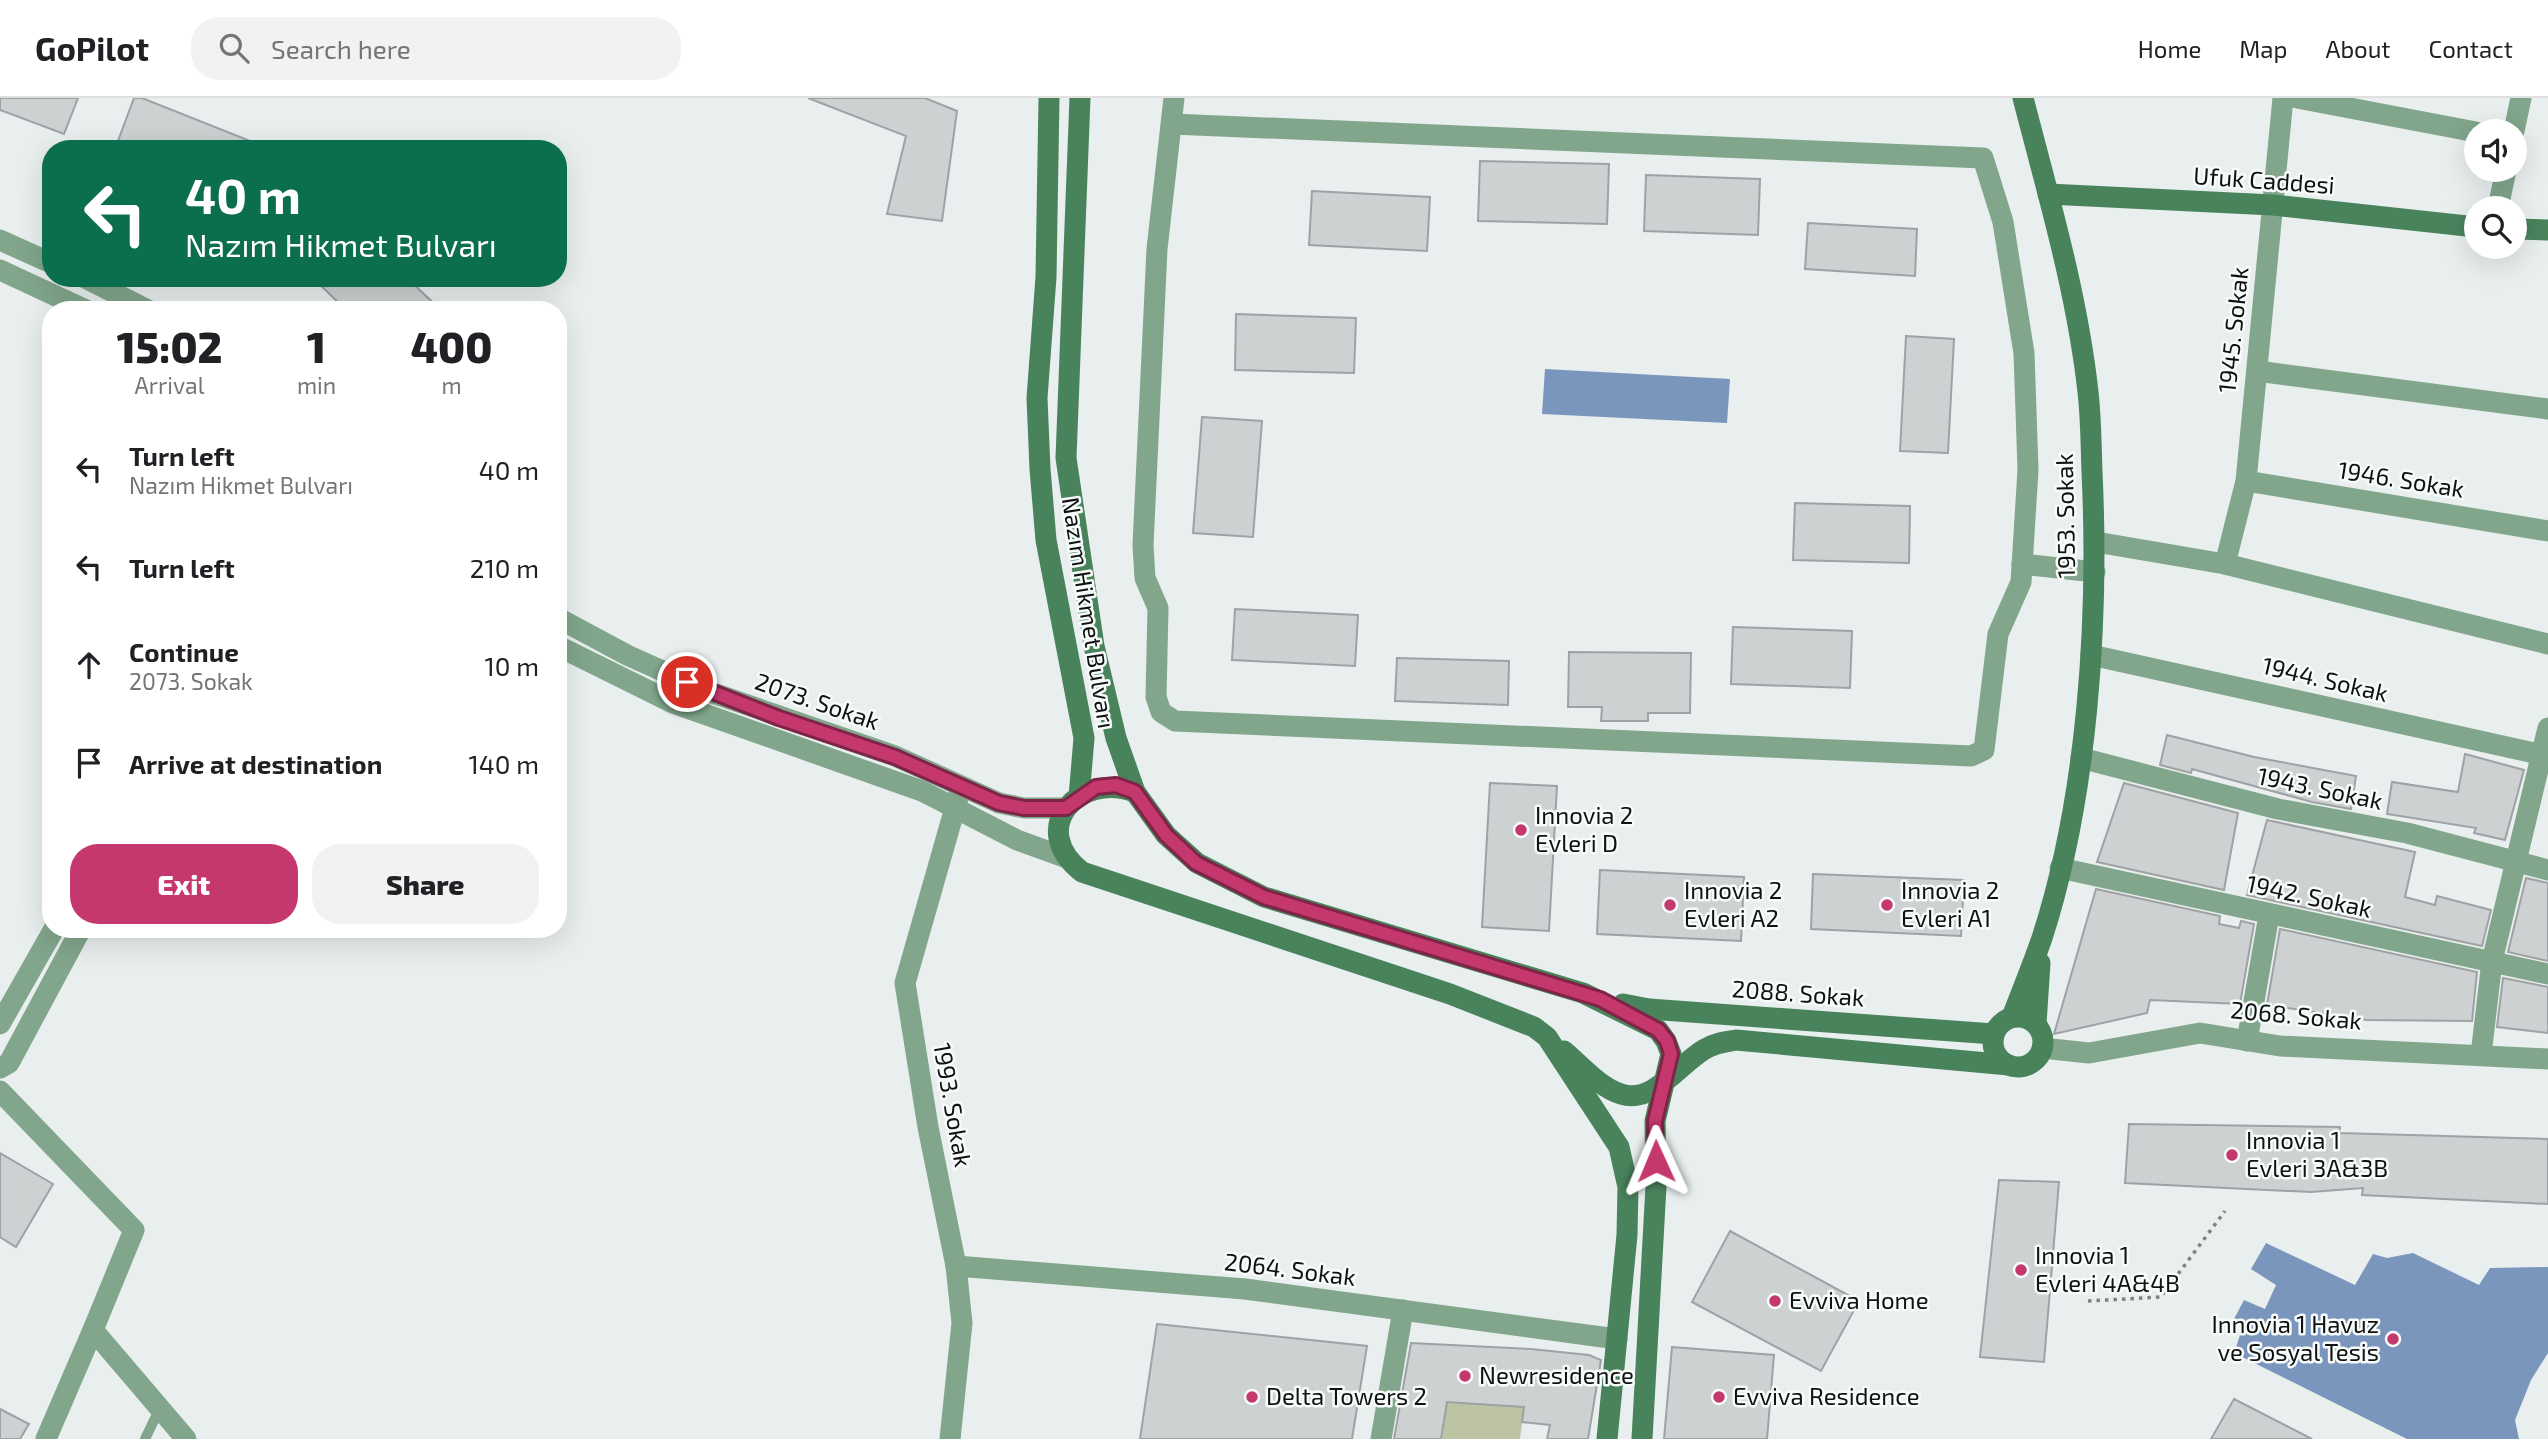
<!DOCTYPE html>
<html lang="en">
<head>
<meta charset="utf-8">
<style>
  :root { --surface:#fff; --page:#f2f2f2; --text:#202124; --muted:#757577; --line:#e0e0e0; --accent:#c4386d }
  body { margin:0; font-family:"Exo 2",sans-serif; background:var(--page); color:var(--text); height:100vh; display:flex; flex-direction:column; font-size:26px; white-space:nowrap }
  * { box-sizing:border-box; margin:0 }
  p { font-size:23px; color:var(--muted) }
  .icon { flex:none; width:38px; height:38px; fill:none; stroke:currentColor; stroke-width:2; stroke-linecap:round; stroke-linejoin:round }
  .map { position:relative; flex:1; overflow:hidden }
  .sheet { position:absolute; left:42px; top:203px; width:525px; height:637px; display:flex; flex-direction:column; background:var(--surface); border-radius:28px; box-shadow:0 7px 28px #0002 }
  .sheet>* { flex:none }
  .hud { position:absolute; left:42px; top:42px; width:525px; height:147px; border-radius:28px; box-shadow:0 7px 28px #0002; background:#0b6e4f; color:#fff; overflow:hidden }
  .fabs { position:absolute; left:2464px; top:21px; display:grid; gap:14px }
  .fabs a { display:grid; place-items:center; width:63px; height:63px; border-radius:50%; background:var(--surface); box-shadow:0 7px 28px #0002; font-size:35px }
  .pin { position:absolute; display:grid; place-items:center; width:60px; height:60px; color:#fff; margin:-30px; border:4px solid #fff; border-radius:50%; box-shadow:0 2px 7px #0007 }
  .me { position:absolute; width:77px; margin:-38px; rotate:359deg; stroke-linejoin:round; filter:drop-shadow(0 0 5px #0008) }
  .turn { display:flex; align-items:center; gap:24px; height:147px; padding:0 28px; font-size:32px }
  .turn .icon { width:91px; height:91px; stroke-width:2.5 }
  .turn b { display:block; font-size:49px; line-height:60px }
  .eta { display:flex; justify-content:space-evenly; align-items:center; height:119px; text-align:center }
  .eta b { font-size:42px; font-weight:800; line-height:49px }
  .button { display:flex; gap:14px; margin-top:auto; padding:14px 28px }
  .button a { flex:1; height:80px; border-radius:28px; background:var(--accent); color:#fff; font-size:28px; font-weight:800; line-height:80px; text-align:center }
  .button a+a { background:var(--page); color:var(--text) }
  ul { padding:0; list-style:none }
  li { display:flex; align-items:center; gap:21px; height:98px; padding:0 28px }
  li div { flex:1 }
  li b { display:block; font-size:26px }
  li em { font-style:normal }
  header { display:flex; align-items:center; gap:42px; box-sizing:border-box; height:98px; padding:0 35px; background:var(--surface); border-bottom:2px solid var(--line) }
  header strong { font-size:33px }
  nav { display:flex; gap:38px; margin-inline-start:auto; font-size:24px }
  .search { width:490px; height:63px; background:var(--page); display:flex; align-items:center; gap:18px; box-sizing:border-box; padding:0 24px; border-radius:28px; color:var(--muted); font-size:26px }
  .map>svg:first-child { display:block }
</style>
</head>
<body>
<header>
<strong>GoPilot</strong>
<div class="search"><svg class="icon" aria-label="search" viewBox="0 0 24 24"><circle cx="10" cy="10" r="6"/><path d="M15 15l6 6"/></svg>Search here</div>
<nav><a>Home</a><a>Map</a><a>About</a><a>Contact</a></nav>
</header>
<div class="map">
<svg width="2548" height="1341" viewBox="0 0 2548 1341">
  <rect width="100%" height="100%" fill="#e9eeee"/>
  <path fill="#bcc4a3" d="M 1447,1304 L 1524,1309 L 1520,1341 L 1442,1341 Z"/>
  <g fill="#7b96bd">
    <path d="M 1545,271 L 1730,281 L 1727,325 L 1542,316 Z"/>
    <path d="M 2266,1145 L 2355,1187 L 2373,1156 L 2387,1160 L 2413,1155 L 2479,1187 L 2490,1170 L 2548,1169 L 2548,1255 L 2531,1282 L 2515,1322 L 2519,1341 L 2407,1341 L 2234,1255 L 2243,1228 L 2234,1221 L 2244,1202 L 2265,1211 L 2276,1187 L 2251,1171 Z"/>
  </g>
  <g fill="#cdd1d2" stroke="#9ea2a4" stroke-width="2">
    <path d="M 0,0 L 78,0 L 64,36 L 0,12 Z"/>
    <path d="M 134,0 L 142,0 L 270,51 L 115,51 Z"/>
    <path d="M 808,0 L 925,0 L 957,13 L 942,123 L 887,116 L 906,38 Z"/>
    <path d="M 1480,63 L 1609,66 L 1607,126 L 1478,123 Z"/>
    <path d="M 1646,77 L 1760,81 L 1758,137 L 1644,133 Z"/>
    <path d="M 1312,93 L 1430,99 L 1427,153 L 1309,147 Z"/>
    <path d="M 1808,125 L 1917,131 L 1915,178 L 1805,171 Z"/>
    <path d="M 313,180 L 407,180 L 441,212 L 346,212 Z"/>
    <path d="M 1236,216 L 1356,220 L 1354,275 L 1235,272 Z"/>
    <path d="M 1906,238 L 1954,241 L 1948,355 L 1900,353 Z"/>
    <path d="M 1202,319 L 1262,323 L 1253,439 L 1193,435 Z"/>
    <path d="M 1795,405 L 1910,408 L 1909,465 L 1793,462 Z"/>
    <path d="M 1235,511 L 1358,517 L 1355,568 L 1232,562 Z"/>
    <path d="M 1733,529 L 1852,533 L 1850,590 L 1731,586 Z"/>
    <path d="M 1569,554 L 1691,555 L 1690,615 L 1648,615 L 1648,623 L 1601,623 L 1602,609 L 1568,609 Z"/>
    <path d="M 1397,560 L 1509,563 L 1508,607 L 1395,603 Z"/>
    <path d="M 2167,637 L 2254,659 L 2356,678 L 2351,711 L 2312,704 L 2192,671 L 2191,675 L 2160,667 Z"/>
    <path d="M 2465,656 L 2524,672 L 2505,742 L 2474,735 L 2476,730 L 2387,716 L 2392,684 L 2458,694 Z"/>
    <path d="M 1490,685 L 1557,688 L 1549,833 L 1482,829 Z"/>
    <path d="M 2124,685 L 2238,715 L 2224,792 L 2097,764 Z"/>
    <path d="M 2267,722 L 2415,754 L 2405,799 L 2435,807 L 2437,798 L 2491,812 L 2482,848 L 2247,797 Z"/>
    <path d="M 1600,772 L 1744,779 L 1741,843 L 1597,836 Z"/>
    <path d="M 1813,776 L 1964,782 L 1961,838 L 1811,831 Z"/>
    <path d="M 2526,780 L 2548,785 L 2548,863 L 2508,854 Z"/>
    <path d="M 2096,791 L 2220,818 L 2219,826 L 2239,830 L 2241,823 L 2254,826 L 2240,906 L 2150,902 L 2147,915 L 2054,936 Z"/>
    <path d="M 2280,831 L 2477,874 L 2472,923 L 2367,922 L 2267,907 Z"/>
    <path d="M 2503,880 L 2548,889 L 2548,935 L 2497,929 Z"/>
    <path d="M 2129,1026 L 2340,1029 L 2339,1035 L 2548,1041 L 2548,1106 L 2362,1097 L 2363,1090 L 2311,1094 L 2125,1085 Z"/>
    <path d="M 0,1055 L 53,1086 L 16,1149 L 0,1139 Z"/>
    <path d="M 1999,1082 L 2059,1084 L 2044,1264 L 1980,1259 Z"/>
    <path d="M 1730,1133 L 1859,1203 L 1821,1273 L 1692,1204 Z"/>
    <path d="M 1157,1226 L 1367,1248 L 1352,1341 L 1140,1341 Z"/>
    <path d="M 1411,1245 L 1531,1251 L 1589,1257 L 1601,1262 L 1588,1341 L 1547,1341 L 1550,1327 L 1522,1324 L 1524,1309 L 1447,1304 L 1441,1341 L 1394,1341 Z"/>
    <path d="M 1672,1249 L 1774,1257 L 1767,1341 L 1664,1341 Z"/>
    <path d="M 2234,1301 L 2312,1341 L 2211,1341 Z"/>
    <path d="M 0,1311 L 29,1326 L 20,1341 L 0,1341 Z"/>
  </g>
  <g fill="none" stroke-linecap="round" stroke-linejoin="round">
    <path stroke="#7f8282" stroke-width="3.5" stroke-dasharray="3.5 5" stroke-linecap="butt" d="M 2088,1203 L 2161,1199 L 2225,1113"/>
    <path stroke="#81a68b" stroke-width="10" d="M 145,1341 L 160,1310"/>
    <g stroke="#81a68b" stroke-width="21">
      <path d="M 2297,0 L 2476,34"/>
      <path d="M 1172,26 L 1983,60 L 2003,124 L 2024,255 L 2028,372 L 2021,484 L 1998,536 L 1984,652 L 1971,658 L 1175,623 L 1161,614 L 1156,599 L 1158,510 L 1145,480 L 1143,447 L 1157,151 L 1174,0"/>
      <path d="M 2514,33 L 2521,0"/>
      <path d="M 2498,110 L 2506,72"/>
      <path d="M 0,142 L 51,165"/>
      <path d="M 0,172 L 86,212"/>
      <path d="M 85,180 L 148,212"/>
      <path d="M 2257,273 L 2548,311"/>
      <path d="M 2246,383 L 2548,433"/>
      <path d="M 2096,444 L 2225,466 L 2548,546"/>
      <path d="M 2022,466 L 2095,474"/>
      <path d="M 2225,466 L 2246,383 L 2283,0"/>
      <path d="M 558,520 L 627,557 L 707,593 L 895,658 L 999,705 L 1024,710 L 1066,710"/>
      <path d="M 558,548 L 673,605 L 922,693 L 1017,742 L 1064,759"/>
      <path d="M 2091,557 L 2548,658"/>
      <path d="M 2081,660 L 2278,711 L 2407,735 L 2548,772"/>
      <path d="M 2060,770 L 2548,876"/>
      <path d="M 0,926 L 54,831"/>
      <path d="M 2247,943 L 2269,817"/>
      <path d="M 2042,950 L 2089,955 L 2200,935 L 2280,948 L 2548,961"/>
      <path d="M 2481,957 L 2492,863 L 2548,630"/>
      <path d="M 0,970 L 9,965 L 81,831"/>
      <path d="M 0,993 L 134,1132 L 93,1232"/>
      <path d="M 956,1168 L 1245,1191 L 1617,1241"/>
      <path d="M 46,1341 L 93,1232 L 186,1341"/>
      <path d="M 950,1341 L 962,1225 L 956,1168 L 928,1029 L 905,885 L 961,689"/>
      <path d="M 1381,1341 L 1403,1212"/>
    </g>
    <g stroke="#49835c" stroke-width="21">
      <path d="M 1049,0 L 1046,179 L 1037,300 L 1040,371 L 1046,442 L 1084,640 L 1079,699"/>
      <path d="M 1080,0 L 1066,360 L 1094,548 L 1116,640 L 1135,694 L 1166,737 L 1197,765 L 1264,799 L 1583,895 L 1658,932 L 1666,943 L 1671,956 L 1655,1023 L 1656,1088 L 1642,1341"/>
      <path d="M 2048,96 L 2273,107 L 2476,129"/>
      <path d="M 2515,131 L 2548,132"/>
      <path d="M 1135,694 C 1078,673 1027,731 1082,774 L 1450,896 L 1534,929 L 1547,939 L 1619,1049 L 1628,1089 L 1627,1137 L 1607,1341"/>
      <path d="M 1623,906 L 1649,911 L 1994,936"/>
      <path d="M 2012,919 C 2022,893 2033,866 2042,840 C 2088,698 2099,522 2092,374 C 2091,347 2091,320 2088,294 C 2077,194 2048,97 2023,0"/>
      <circle cx="2018" cy="944" r="25"/>
      <path d="M 2036,926 L 2040,865"/>
      <path d="M 1564,953 C 1581,967 1599,989 1621,996 C 1653,1007 1680,965 1705,951 C 1715,945 1724,944 1736,942 L 2009,967"/>
    </g>
  </g>
  <g fill="none" stroke-linecap="round" stroke-linejoin="round">
    <g stroke="#7f2447" stroke-width="18">
      <path id="route" d="M 687,584 L 779,620 L 895,659 L 999,705 L 1024,710 L 1066,710 L 1096,689 L 1116,687 L 1135,694 L 1166,737 L 1196,765 L 1264,799 L 1600,901 L 1658,932 L 1667,943 L 1671,956 L 1655,1023 L 1656,1063"/>
    </g>
    <use href="#route" stroke="#c4386d" stroke-width="12"/>
  </g>
  <g fill="#c4386d" stroke="#f7fcfb" stroke-width="2.5">
    <circle cx="1521" cy="732" r="7"/>
    <circle cx="1670" cy="807" r="7"/>
    <circle cx="1887" cy="807" r="7"/>
    <circle cx="2232" cy="1057" r="7"/>
    <circle cx="2021" cy="1172" r="7"/>
    <circle cx="1775" cy="1203" r="7"/>
    <circle cx="2393" cy="1241" r="7"/>
    <circle cx="1465" cy="1278" r="7"/>
    <circle cx="1252" cy="1299" r="7"/>
    <circle cx="1719" cy="1299" r="7"/>
  </g>
  <g text-anchor="middle" stroke-width="5" stroke-linejoin="round" paint-order="stroke">
    <g font-size="24" fill="#101111" stroke="#f7fcfb">
      <text transform="translate(2264 83) rotate(4)" y="8">Ufuk Caddesi</text>
      <text transform="translate(2234 232) rotate(-84)" y="8">1945. Sokak</text>
      <text transform="translate(2401 382) rotate(9)" y="8">1946. Sokak</text>
      <text transform="translate(2066 418) rotate(-91)" y="8">1953. Sokak</text>
      <text transform="translate(1088 515) rotate(81)" y="8">Nazım Hikmet Bulvarı</text>
      <text transform="translate(2325 582) rotate(13)" y="8">1944. Sokak</text>
      <text transform="translate(817 604) rotate(19)" y="8">2073. Sokak</text>
      <text transform="translate(2320 691) rotate(12)" y="8">1943. Sokak</text>
      <text transform="translate(2309 799) rotate(12)" y="8">1942. Sokak</text>
      <text transform="translate(1798 896) rotate(4)" y="8">2088. Sokak</text>
      <text transform="translate(2296 918) rotate(5)" y="8">2068. Sokak</text>
      <text transform="translate(952 1007) rotate(80)" y="8">1993. Sokak</text>
      <text transform="translate(1290 1172) rotate(7)" y="8">2064. Sokak</text>
    </g>
    <g font-size="24" fill="#101111" stroke="#f7fcfb" text-anchor="start">
      <text x="1535" y="726">Innovia 2<tspan x="1535" dy="28">Evleri D</tspan></text>
      <text x="1684" y="801">Innovia 2<tspan x="1684" dy="28">Evleri A2</tspan></text>
      <text x="1901" y="801">Innovia 2<tspan x="1901" dy="28">Evleri A1</tspan></text>
      <text x="2246" y="1051">Innovia 1<tspan x="2246" dy="28">Evleri 3A&amp;3B</tspan></text>
      <text x="2035" y="1166">Innovia 1<tspan x="2035" dy="28">Evleri 4A&amp;4B</tspan></text>
      <text x="1789" y="1211">Evviva Home</text>
      <text x="2379" y="1235" text-anchor="end">Innovia 1 Havuz<tspan x="2379" dy="28">ve Sosyal Tesis</tspan></text>
      <text x="1479" y="1286">Newresidence</text>
      <text x="1266" y="1307">Delta Towers 2</text>
      <text x="1733" y="1307">Evviva Residence</text>
    </g>
  </g>
</svg>
<div class="fabs">
<a><svg class="icon" aria-label="sound" viewBox="0 0 24 24"><path d="M4 9h4l5-4v14l-5-4H4zM17 9q2 3 0 6"/></svg></a>
<a><svg class="icon" aria-label="search" viewBox="0 0 24 24"><circle cx="10" cy="10" r="6"/><path d="M15 15l6 6"/></svg></a>
</div>
<div class="pin" style="left:687px;top:584px;background:#d93025"><svg class="icon" aria-label="arrive" viewBox="0 0 24 24"><path d="M6 21V4h12l-3 4 3 4H6"/></svg></div>
<svg class="me" style="left:1656px;top:1063px" viewBox="-20 -20 40 40"><path d="M0-17L14 15 0 8-14 15z" fill="#c4386d" stroke="#fff" stroke-width="4"/></svg>
<div class="hud">
<div class="turn"><svg class="icon" aria-label="left" viewBox="0 0 24 24"><path d="M17 20v-9H6M10 6l-5 5 5 5"/></svg><div><b>40 m</b>Nazım Hikmet Bulvarı</div></div>
</div>
<section class="sheet">
<div class="eta">
<div><b>15:02</b><p>Arrival</p></div>
<div><b>1</b><p>min</p></div>
<div><b>400</b><p>m</p></div>
</div>
<ul>
<li><svg class="icon" aria-label="left" viewBox="0 0 24 24"><path d="M17 20v-9H6M10 6l-5 5 5 5"/></svg><div><b>Turn left</b><p>Nazım Hikmet Bulvarı</p></div><em>40 m</em></li>
<li><svg class="icon" aria-label="left" viewBox="0 0 24 24"><path d="M17 20v-9H6M10 6l-5 5 5 5"/></svg><div><b>Turn left</b></div><em>210 m</em></li>
<li><svg class="icon" aria-label="ahead" viewBox="0 0 24 24"><path d="M12 20V5M6 11l6-6 6 6"/></svg><div><b>Continue</b><p>2073. Sokak</p></div><em>10 m</em></li>
<li><svg class="icon" aria-label="arrive" viewBox="0 0 24 24"><path d="M6 21V4h12l-3 4 3 4H6"/></svg><div><b>Arrive at destination</b></div><em>140 m</em></li>
</ul>
<div class="button"><a>Exit</a><a>Share</a></div>
</section>
</div>
</body>
</html>
